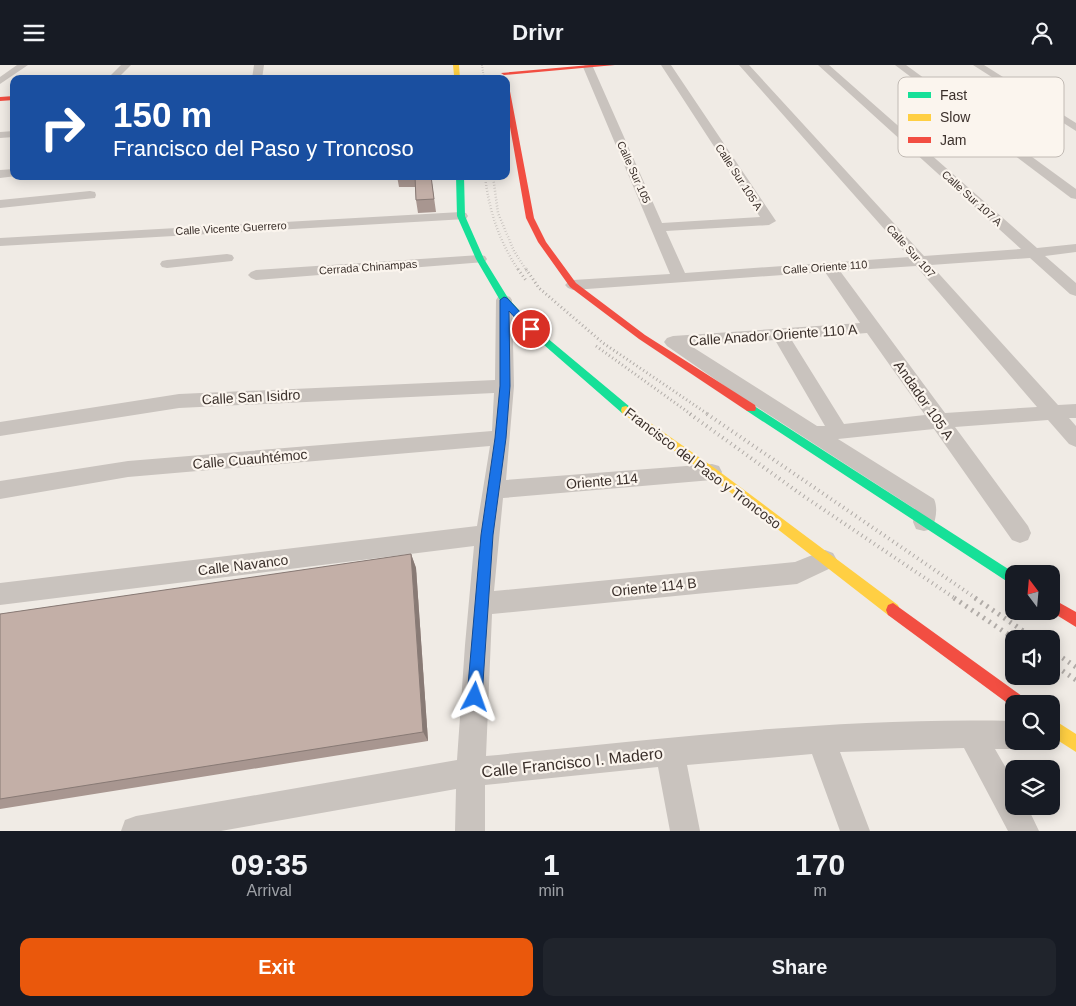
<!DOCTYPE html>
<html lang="en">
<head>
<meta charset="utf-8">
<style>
  :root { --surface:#171b24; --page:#20242c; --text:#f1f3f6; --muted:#9ea1a6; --accent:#ea580c }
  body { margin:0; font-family:Arial,sans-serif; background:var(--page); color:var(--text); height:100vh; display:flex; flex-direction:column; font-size:19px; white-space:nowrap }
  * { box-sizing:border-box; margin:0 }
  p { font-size:16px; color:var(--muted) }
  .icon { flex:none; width:28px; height:28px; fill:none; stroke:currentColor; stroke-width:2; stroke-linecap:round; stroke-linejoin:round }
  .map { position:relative; height:766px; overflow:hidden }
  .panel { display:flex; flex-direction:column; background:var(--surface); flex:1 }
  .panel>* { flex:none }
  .guide { position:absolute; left:10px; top:10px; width:500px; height:105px; border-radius:10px; box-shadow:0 2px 12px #0003; background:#1a4fa0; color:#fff; overflow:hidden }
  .needle { width:32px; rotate:344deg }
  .fabs { position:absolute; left:1005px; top:500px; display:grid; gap:10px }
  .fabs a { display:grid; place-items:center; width:55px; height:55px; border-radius:10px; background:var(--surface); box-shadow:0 2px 12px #0003; font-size:25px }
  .pin { position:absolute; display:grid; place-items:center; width:42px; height:42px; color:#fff; margin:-21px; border:2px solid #fff; border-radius:50%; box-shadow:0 1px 5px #0007 }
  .me { position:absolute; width:55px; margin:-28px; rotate:4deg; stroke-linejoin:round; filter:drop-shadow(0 0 4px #0008) }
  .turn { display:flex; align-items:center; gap:18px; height:105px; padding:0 20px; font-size:22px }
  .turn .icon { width:65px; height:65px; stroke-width:2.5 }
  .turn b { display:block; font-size:35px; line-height:42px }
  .eta { display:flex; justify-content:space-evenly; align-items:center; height:85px; text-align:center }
  .eta b { font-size:30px; font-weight:800; line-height:35px }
  .action { display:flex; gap:10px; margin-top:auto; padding:10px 20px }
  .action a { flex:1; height:58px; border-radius:10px; background:var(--accent); color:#fff; font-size:20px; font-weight:800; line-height:58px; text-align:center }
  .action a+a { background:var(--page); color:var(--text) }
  header { display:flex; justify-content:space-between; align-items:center; height:65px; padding:0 20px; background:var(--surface); font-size:22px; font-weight:800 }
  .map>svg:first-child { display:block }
</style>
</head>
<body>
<header><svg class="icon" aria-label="menu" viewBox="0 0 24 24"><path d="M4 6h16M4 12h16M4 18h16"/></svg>Drivr<svg class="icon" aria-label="person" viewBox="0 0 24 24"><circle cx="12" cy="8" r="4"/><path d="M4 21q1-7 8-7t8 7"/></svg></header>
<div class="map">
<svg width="1076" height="766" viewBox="0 0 1076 766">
  <rect width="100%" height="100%" fill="#f0ebe5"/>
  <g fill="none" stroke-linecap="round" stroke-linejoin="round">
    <g fill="#c9c3be" fill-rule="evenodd">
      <path d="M 17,0 L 28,0 L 0,19 L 0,12 Z"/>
      <path d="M 121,0 L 131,0 L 119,12 L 113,12 L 111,10 Z"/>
      <path d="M 254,0 L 264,0 L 262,14 L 252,14 Z"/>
      <path d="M 585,0 L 591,0 L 593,2 L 662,158 L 760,152 L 661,0 L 671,0 L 776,156 L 769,160 L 666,166 L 685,208 L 909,192 L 739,0 L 749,0 L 924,191 L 1021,184 L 818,0 L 829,0 L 1037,183 L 1076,179 L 1076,187 L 1045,191 L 1076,218 L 1076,231 L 1070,229 L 1030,193 L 931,200 L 1058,340 L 1076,339 L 1076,353 L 1069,353 L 1076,361 L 1076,382 L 1069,379 L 1048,355 L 955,362 L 1028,461 L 1031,468 L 1028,475 L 1020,478 L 1012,475 L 934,364 L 838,374 L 934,434 C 938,443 936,454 932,464 L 924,466 L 916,464 L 913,457 L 915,444 L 729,324 L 667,281 L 664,277 L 667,273 L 673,271 L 860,258 L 825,207 L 573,225 L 568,223 L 565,220 L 568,217 L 573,215 L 670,209 L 583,2 ZM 916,201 L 1037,342 L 945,348 L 840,206 ZM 867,268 L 925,350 L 844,359 L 791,274 ZM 775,275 L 825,361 L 817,361 L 691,281 Z"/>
      <path d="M 895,0 L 906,0 L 1076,124 L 1076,134 L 1071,133 Z"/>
      <path d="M 973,0 L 984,0 L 1076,58 L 1076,66 Z"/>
      <path d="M 14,66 L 14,72 L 0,73 L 0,67 Z"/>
      <path d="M 14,104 L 14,111 L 16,111 L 0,113 L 0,105 Z"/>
      <path d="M 90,126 L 95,127 L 96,130 L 95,133 L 0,143 L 0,135 Z"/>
      <path d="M 461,147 L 466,148 L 468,151 L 466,154 L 0,181 L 0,173 Z"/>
      <path d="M 227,189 L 232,190 L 234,193 L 232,196 L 167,203 L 162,202 L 160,199 L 162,196 L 167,195 Z"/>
      <path d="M 480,190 L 485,191 L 487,194 L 485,197 L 256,215 L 251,213 L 248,210 L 251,207 L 256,205 Z"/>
      <path d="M 504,230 L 510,232 L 512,235 L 514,321 L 506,415 L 712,399 L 719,401 L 722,407 L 719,413 L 712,415 L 503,433 L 494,526 L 795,497 L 825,485 L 833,488 L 837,495 L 833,502 L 797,519 L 492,549 L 486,691 C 661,674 837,652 1014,656 L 1014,676 L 1025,676 L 1024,680 L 1014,684 L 995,684 L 1014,717 L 1014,741 L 1027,741 L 1039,766 L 1008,766 L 964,683 L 840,687 L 870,766 L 840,766 L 812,689 L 687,700 L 700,766 L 670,766 L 658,702 L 485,720 L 485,766 L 455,766 L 456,724 L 221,766 L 121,766 L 125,755 L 136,751 L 457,695 L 465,580 L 474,481 L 0,540 L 0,518 L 477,461 L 490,381 L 128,412 L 0,434 L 0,416 L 128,396 L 492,366 L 494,328 L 179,343 L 0,371 L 0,357 L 179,329 L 495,315 L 496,235 L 498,232 Z"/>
    </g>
    <g fill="#16e098" fill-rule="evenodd">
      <path d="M 456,111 L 464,111 L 465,151 L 484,194 L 508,233 L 534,262 L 630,342 L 631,345 L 630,348 L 622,348 L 528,266 L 501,237 L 476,194 L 457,151 Z"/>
      <path d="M 751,339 L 1016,509 L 1014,509 L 1014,521 L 747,346 L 746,343 L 747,340 Z"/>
    </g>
    <g fill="#ffcf43" fill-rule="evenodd">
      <path d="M 453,0 L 459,0 L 460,14 L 409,14 L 454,10 Z"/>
      <path d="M 626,341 L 716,404 L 898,540 L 900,545 L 898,550 L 893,552 L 888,550 L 708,410 L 622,348 L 621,345 L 622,342 Z"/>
      <path d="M 1051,653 L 1076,669 L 1076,687 L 1051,671 Z"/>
    </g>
    <g fill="#f24e42" fill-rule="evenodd">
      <path d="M 590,0 L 615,0 L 504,10 L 501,8 Z"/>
      <path d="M 506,19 L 509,21 L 534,153 L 546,177 L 576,218 L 645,270 L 755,340 L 756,343 L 755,346 L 747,346 L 639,274 L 570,222 L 538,177 L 526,153 L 506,39 Z"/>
      <path d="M 14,31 L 14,35 L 0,36 L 0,32 Z"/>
      <path d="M 1051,533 L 1076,547 L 1076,562 L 1050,546 Z"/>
      <path d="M 893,538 L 1026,634 L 1029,639 L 1014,639 L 1014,643 L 888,550 L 886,545 L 888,540 Z"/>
    </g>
    <path stroke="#b1aca8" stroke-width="2" stroke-dasharray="0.5 2" stroke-linecap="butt" d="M 482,0 L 484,14"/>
    <g stroke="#b1aca8" stroke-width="2.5" stroke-dasharray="0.5 2.5" stroke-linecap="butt">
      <path d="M 485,111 C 489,146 499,176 519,206"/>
      <path d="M 493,111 L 498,148 L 514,186 L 527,206"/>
    </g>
    <g stroke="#b1aca8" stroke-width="3" stroke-dasharray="1 3" stroke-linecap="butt">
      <path d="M 518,204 L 527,217"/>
      <path d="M 526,204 L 539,223 L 603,278 L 709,350"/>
      <path d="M 596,281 L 692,350"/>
    </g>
    <g stroke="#b1aca8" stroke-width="4" stroke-dasharray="1 4" stroke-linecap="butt">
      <path d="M 690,349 L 802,430 L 956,534"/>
      <path d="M 707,349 L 977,534"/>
    </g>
    <g stroke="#b1aca8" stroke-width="5" stroke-dasharray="2 5" stroke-linecap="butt">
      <path d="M 954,533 L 1015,574"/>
      <path d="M 975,533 L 1035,574"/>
      <path d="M 1051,585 L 1076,602"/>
      <path d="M 1051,598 L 1076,615"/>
    </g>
  </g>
  <g fill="#a89690">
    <path d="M 397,111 L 431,111 L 436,147 L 418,148 L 416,135 L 415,122 L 399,122 Z"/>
    <path d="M 411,489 L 416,503 L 428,676 L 0,744 L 0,549 Z"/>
  </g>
  <path fill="#887a75" d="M 411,489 L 416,503 L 428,676 L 423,667 Z"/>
  <g fill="#c3afa7" stroke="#887a75">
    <path d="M 415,111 L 431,111 L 434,134 L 416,135 Z"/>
    <path d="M 411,489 L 423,667 L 0,734 L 0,549 Z"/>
  </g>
  <path fill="#1a73e8" stroke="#114b97" d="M 504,232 L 507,233 L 536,264 L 531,267 L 527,266 L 509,246 L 510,321 L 506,373 L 493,470 L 482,632 L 480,638 L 475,640 L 469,638 L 467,632 L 481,470 L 495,373 L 500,321 L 500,235 Z"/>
  <g text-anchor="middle" stroke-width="4.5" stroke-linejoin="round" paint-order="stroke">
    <g font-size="11" fill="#3b302b" stroke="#fbf5ee">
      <text transform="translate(634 107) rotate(66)" y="4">Calle Sur 105</text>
      <text transform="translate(739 112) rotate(57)" y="4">Calle Sur 105 A</text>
      <text transform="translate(972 133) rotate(42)" y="4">Calle Sur 107 A</text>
      <text transform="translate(231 163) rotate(-3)" y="4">Calle Vicente Guerrero</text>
      <text transform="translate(911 186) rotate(48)" y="4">Calle Sur 107</text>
      <text transform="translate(368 202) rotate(-4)" y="4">Cerrada Chinampas</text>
      <text transform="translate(825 202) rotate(-4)" y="4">Calle Oriente 110</text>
    </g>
    <g font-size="14" fill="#3b302b" stroke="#fbf5ee">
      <text transform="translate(773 270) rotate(-4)" y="5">Calle Anador Oriente 110 A</text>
      <text transform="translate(251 332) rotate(-3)" y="5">Calle San Isidro</text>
      <text transform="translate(924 335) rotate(55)" y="5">Andador 105 A</text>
      <text transform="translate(250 394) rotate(-5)" y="5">Calle Cuauhtémoc</text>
      <text transform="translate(703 403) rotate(37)" y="5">Francisco del Paso y Troncoso</text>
      <text transform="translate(602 416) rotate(-5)" y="5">Oriente 114</text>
      <text transform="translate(243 500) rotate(-7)" y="5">Calle Navanco</text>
      <text transform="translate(654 522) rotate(-6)" y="5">Oriente 114 B</text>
    </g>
    <g font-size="16" fill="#3b302b" stroke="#fbf5ee">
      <text transform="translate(572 697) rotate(-6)" y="6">Calle Francisco I. Madero</text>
    </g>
  </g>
  <rect x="898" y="12" width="166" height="80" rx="8" fill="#fbf5ee" stroke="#c1bab4" stroke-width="1"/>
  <rect x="908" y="27" width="23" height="6" fill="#16e098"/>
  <rect x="908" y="49" width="23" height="7" fill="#ffcf43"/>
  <rect x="908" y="72" width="23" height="6" fill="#f24e42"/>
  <g font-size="14" fill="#3b302b">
    <text x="940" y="35">Fast</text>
    <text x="940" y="57">Slow</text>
    <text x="940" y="80">Jam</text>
  </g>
</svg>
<div class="fabs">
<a><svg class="needle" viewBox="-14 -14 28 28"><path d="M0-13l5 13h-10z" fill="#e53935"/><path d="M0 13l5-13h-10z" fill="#9ea1a6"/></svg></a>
<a><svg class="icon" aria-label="sound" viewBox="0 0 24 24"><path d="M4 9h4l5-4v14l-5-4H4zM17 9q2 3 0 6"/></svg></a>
<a><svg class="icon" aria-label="search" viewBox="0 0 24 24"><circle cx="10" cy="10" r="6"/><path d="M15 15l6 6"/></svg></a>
<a><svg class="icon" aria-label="layers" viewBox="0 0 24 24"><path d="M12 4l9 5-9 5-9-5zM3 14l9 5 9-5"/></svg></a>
</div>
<div class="pin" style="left:531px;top:264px;background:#d93025"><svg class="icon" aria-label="arrive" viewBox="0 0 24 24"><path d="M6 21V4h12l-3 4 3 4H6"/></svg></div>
<svg class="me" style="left:475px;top:632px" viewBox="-20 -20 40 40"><path d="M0-17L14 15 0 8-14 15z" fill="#1a73e8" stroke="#fff" stroke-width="4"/></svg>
<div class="guide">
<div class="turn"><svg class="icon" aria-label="right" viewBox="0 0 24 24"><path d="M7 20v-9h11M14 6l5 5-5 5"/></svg><div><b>150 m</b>Francisco del Paso y Troncoso</div></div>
</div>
</div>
<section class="panel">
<div class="eta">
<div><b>09:35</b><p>Arrival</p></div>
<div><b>1</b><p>min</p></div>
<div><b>170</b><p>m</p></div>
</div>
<div class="action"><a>Exit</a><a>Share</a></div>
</section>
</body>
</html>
